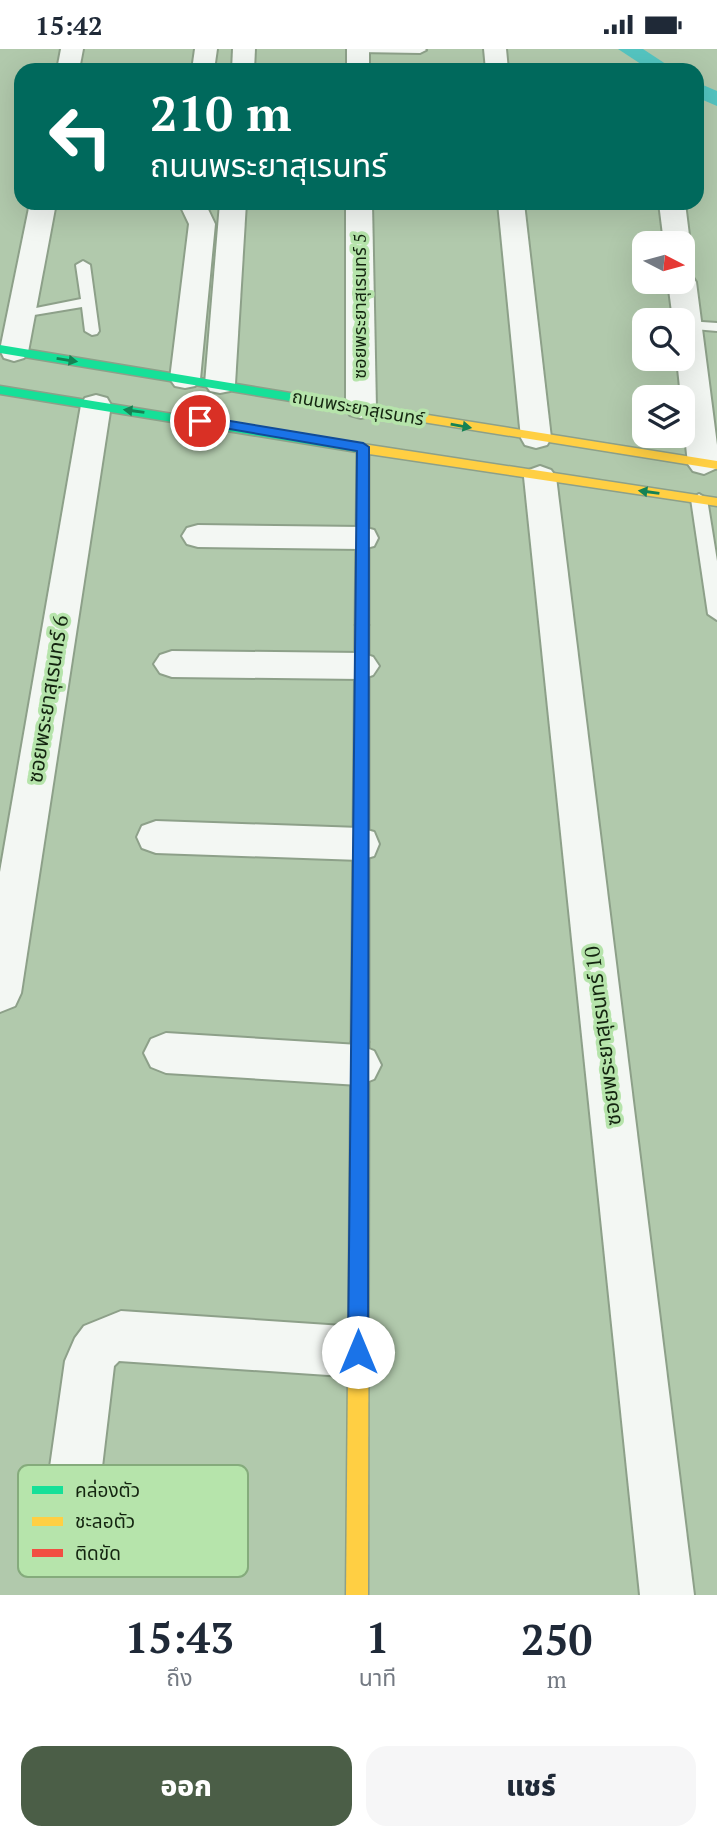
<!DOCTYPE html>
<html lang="th">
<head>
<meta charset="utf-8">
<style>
  :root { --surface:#fff; --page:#f6f6f7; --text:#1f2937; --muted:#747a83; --accent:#4b5e47 }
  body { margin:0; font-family:"PT Serif","Noto Sans Thai",serif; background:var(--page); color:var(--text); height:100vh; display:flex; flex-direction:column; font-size:26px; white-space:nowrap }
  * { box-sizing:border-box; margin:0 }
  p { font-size:23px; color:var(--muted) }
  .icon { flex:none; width:38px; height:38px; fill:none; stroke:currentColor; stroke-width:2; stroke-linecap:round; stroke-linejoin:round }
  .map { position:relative; height:1546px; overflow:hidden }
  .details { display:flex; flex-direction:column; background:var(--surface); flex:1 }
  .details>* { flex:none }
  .guide { position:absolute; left:14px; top:14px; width:690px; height:147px; border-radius:21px; box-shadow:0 7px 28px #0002; background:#00695c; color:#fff; overflow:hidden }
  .needle { width:46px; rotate:96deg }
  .buttons { position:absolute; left:632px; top:182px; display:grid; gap:14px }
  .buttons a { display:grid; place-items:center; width:63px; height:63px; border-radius:14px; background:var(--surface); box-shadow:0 7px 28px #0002; font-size:35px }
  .pin { position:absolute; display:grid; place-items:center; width:60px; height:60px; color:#fff; margin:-30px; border:4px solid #fff; border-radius:50%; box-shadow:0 2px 7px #0007 }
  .me { position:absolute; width:77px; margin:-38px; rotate:0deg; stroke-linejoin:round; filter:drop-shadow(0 0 5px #0008) }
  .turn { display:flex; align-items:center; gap:24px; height:147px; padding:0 21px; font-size:32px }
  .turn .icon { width:91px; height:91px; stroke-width:2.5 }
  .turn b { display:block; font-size:49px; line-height:60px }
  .eta { display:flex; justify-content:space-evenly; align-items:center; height:119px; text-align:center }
  .eta b { font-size:42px; font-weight:800; line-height:49px }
  .cta { display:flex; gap:14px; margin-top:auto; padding:14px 21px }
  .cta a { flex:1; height:80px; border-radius:21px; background:var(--accent); color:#fff; font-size:28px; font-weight:800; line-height:80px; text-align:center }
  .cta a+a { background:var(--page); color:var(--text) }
  .status { display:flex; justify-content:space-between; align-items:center; height:49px; padding:0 35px; background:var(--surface); direction:ltr }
  .status svg { height:19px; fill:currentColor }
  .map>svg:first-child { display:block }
</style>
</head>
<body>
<div class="status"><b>15:42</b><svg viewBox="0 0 49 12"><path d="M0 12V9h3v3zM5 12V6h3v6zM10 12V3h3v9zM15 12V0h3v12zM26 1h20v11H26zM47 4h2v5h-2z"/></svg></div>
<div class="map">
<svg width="717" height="1546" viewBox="0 0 717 1546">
  <rect width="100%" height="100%" fill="#b1c9ac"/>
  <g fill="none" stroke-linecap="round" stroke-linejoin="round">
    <g fill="#54c5c1" fill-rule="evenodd">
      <path d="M 618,0 L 643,0 L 675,21 L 650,21 Z"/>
      <path d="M 696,33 L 717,42 L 717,57 L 696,48 Z"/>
    </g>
    <g stroke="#8da089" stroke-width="4">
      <g id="lane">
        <path d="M 352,0 L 425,0 L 426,1 L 420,4 L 358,3 Z"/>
        <path d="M 83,212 L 90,216 L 99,282 L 97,285 L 92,286 L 85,282 L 82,258 L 16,269 L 16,263 L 81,250 L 76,216 Z"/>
        <path d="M 687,272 L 717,274 L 717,282 L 682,279 L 682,273 Z"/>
        <path d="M 699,445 L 707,450 L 717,512 L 717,571 L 708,565 L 691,450 Z"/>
      </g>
    </g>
    <g stroke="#8da089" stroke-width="4">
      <g id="street">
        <path d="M 61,0 L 83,0 L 79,21 L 57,21 Z"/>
        <path d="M 195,0 L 217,0 L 214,21 L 192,21 Z"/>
        <path d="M 233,0 L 255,0 L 254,21 L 232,21 Z"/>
        <rect x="347" y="0" width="22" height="21"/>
        <path d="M 484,0 L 506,0 L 508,21 L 486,21 Z"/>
        <path d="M 30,154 L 56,154 L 28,303 L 24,309 L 14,312 L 4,309 L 0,301 Z"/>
        <path d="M 179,154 L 205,154 L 215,175 L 200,330 L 195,337 L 185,339 L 175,337 L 170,330 L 189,175 Z"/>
        <path d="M 220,154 L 246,154 L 235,335 L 230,342 L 220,344 L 210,342 L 205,335 Z"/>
        <path d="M 346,154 L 372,154 L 376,359 L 372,366 L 361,369 L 350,366 L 346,359 Z"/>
        <path d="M 498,154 L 524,154 L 551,389 L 547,396 L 536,399 L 525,396 L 521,389 Z"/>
        <path d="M 659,154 L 685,154 L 690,194 L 686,200 L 682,201 L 682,194 L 664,194 Z"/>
        <path d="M 682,225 L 692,227 L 696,233 L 717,396 L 717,419 L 704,425 L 693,422 L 688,415 L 677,310 L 682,310 L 682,271 L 673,271 L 668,233 L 682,233 Z"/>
        <path d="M 96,346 L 107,349 L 111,356 L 21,944 L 15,957 L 0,963 L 0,823 L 81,356 L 85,349 Z"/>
        <path d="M 540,417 L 551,421 L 556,428 L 694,1546 L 640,1546 L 524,428 L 529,421 Z"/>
        <path d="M 198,476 L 362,478 L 374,481 L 378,489 L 374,497 L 362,500 L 198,498 L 187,495 L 182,487 L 187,479 Z"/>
        <path d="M 172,602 L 361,604 L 373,608 L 379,617 L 373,626 L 361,630 L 172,628 L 160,624 L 154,615 L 160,606 Z"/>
        <path d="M 156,772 L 360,779 L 374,783 L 379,795 L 374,807 L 360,811 L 156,804 L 142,799 L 137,788 L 142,777 Z"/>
        <path d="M 166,984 L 359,996 L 374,1002 L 381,1016 L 374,1030 L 359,1036 L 166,1024 L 151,1018 L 144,1004 L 151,990 Z"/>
        <path d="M 121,1262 L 358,1278 L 376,1285 L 383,1303 L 376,1321 L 358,1328 L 119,1312 L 114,1317 L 102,1418 L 94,1436 L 76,1444 L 58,1436 L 50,1418 L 65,1312 L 75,1289 L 84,1277 Z"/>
      </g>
    </g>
    <g stroke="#8da089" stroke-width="3">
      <g id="fast">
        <path d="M 0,296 L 327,350 L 333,354 L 327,358 L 0,304 Z"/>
        <path d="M 0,337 L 363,396 L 369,400 L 363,404 L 0,345 Z"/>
      </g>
    </g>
    <g stroke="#8da089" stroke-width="3">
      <g id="slow">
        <path d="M 327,350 L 717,412 L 717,420 L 323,357 L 321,354 Z"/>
        <path d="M 363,395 L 717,449 L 717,457 L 369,405 L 369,576 L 362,581 L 355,576 L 357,399 Z"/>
        <path d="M 360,985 L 366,987 L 369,993 L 368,1546 L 346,1546 L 351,993 L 354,987 Z"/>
      </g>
    </g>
    <g stroke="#8da089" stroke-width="3">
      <path id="jam" d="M 362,571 L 369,576 L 369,993 L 366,999 L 360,1001 L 354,999 L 351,993 L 355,576 Z"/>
    </g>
    <use href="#lane" fill="#f3f7f3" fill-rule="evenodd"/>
    <use href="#street" fill="#f3f7f3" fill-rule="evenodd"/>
    <use href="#fast" fill="#16e098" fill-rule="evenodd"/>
    <use href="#slow" fill="#ffcf43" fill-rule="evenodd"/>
    <use href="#jam" fill="#f24e42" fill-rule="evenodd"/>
  </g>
  <defs><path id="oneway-solid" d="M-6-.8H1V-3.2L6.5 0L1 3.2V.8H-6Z" transform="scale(1.75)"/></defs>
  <g fill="#158254">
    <use href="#oneway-solid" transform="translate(67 311) rotate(9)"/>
    <use href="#oneway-solid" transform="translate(134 362) rotate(-172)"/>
    <use href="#oneway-solid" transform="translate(461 377) rotate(10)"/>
    <use href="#oneway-solid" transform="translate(649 443) rotate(-172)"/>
  </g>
  <path fill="#1a73e8" stroke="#114b97" stroke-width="2" d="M 200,367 L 363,394 L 369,398 L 368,1303 L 365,1310 L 358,1313 L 351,1310 L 348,1303 L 357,402 L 195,374 L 193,372 Z"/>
  <g text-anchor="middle" stroke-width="7" stroke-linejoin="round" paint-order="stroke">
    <g font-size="18" fill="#142510" stroke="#b6e4ab">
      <text transform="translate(360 257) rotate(-90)" y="6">ซอยพระยาสุเรนทร์ 5</text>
      <text transform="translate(358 359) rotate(10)" y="6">ถนนพระยาสุเรนทร์</text>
    </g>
    <g font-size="21" fill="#142510" stroke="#b6e4ab">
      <text transform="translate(48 650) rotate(-81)" y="7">ซอยพระยาสุเรนทร์ 6</text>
      <text transform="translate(603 987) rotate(-97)" y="7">ซอยพระยาสุเรนทร์ 10</text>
    </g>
  </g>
  <rect x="18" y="1416" width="230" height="112" rx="10" fill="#b6e4ab" stroke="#85ab7c" stroke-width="2"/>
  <rect x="32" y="1437" width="31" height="8" fill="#16e098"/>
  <rect x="32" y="1468" width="31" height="9" fill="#ffcf43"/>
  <rect x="32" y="1500" width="31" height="8" fill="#f24e42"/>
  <g font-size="19" fill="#142510">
    <text x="75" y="1448">คล่องตัว</text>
    <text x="75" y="1479">ชะลอตัว</text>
    <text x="75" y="1511">ติดขัด</text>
  </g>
</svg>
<div class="buttons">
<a><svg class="needle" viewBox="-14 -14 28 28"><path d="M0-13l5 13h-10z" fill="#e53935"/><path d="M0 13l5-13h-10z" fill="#747a83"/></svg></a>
<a><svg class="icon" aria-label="search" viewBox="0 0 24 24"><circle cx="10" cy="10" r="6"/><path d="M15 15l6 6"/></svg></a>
<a><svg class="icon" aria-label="layers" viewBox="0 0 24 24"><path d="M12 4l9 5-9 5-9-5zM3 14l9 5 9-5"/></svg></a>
</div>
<div class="pin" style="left:200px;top:372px;background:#d93025"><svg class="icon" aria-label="arrive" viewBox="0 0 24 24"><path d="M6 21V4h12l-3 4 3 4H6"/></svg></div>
<svg class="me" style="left:358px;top:1303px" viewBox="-20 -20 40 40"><circle r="19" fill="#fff"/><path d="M0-13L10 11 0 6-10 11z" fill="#1a73e8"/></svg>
<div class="guide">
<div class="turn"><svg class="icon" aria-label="left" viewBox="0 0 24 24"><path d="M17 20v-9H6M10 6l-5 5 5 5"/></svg><div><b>210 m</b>ถนนพระยาสุเรนทร์</div></div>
</div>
</div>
<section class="details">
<div class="eta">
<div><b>15:43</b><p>ถึง</p></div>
<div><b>1</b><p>นาที</p></div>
<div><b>250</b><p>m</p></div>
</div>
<div class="cta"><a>ออก</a><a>แชร์</a></div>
</section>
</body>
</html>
